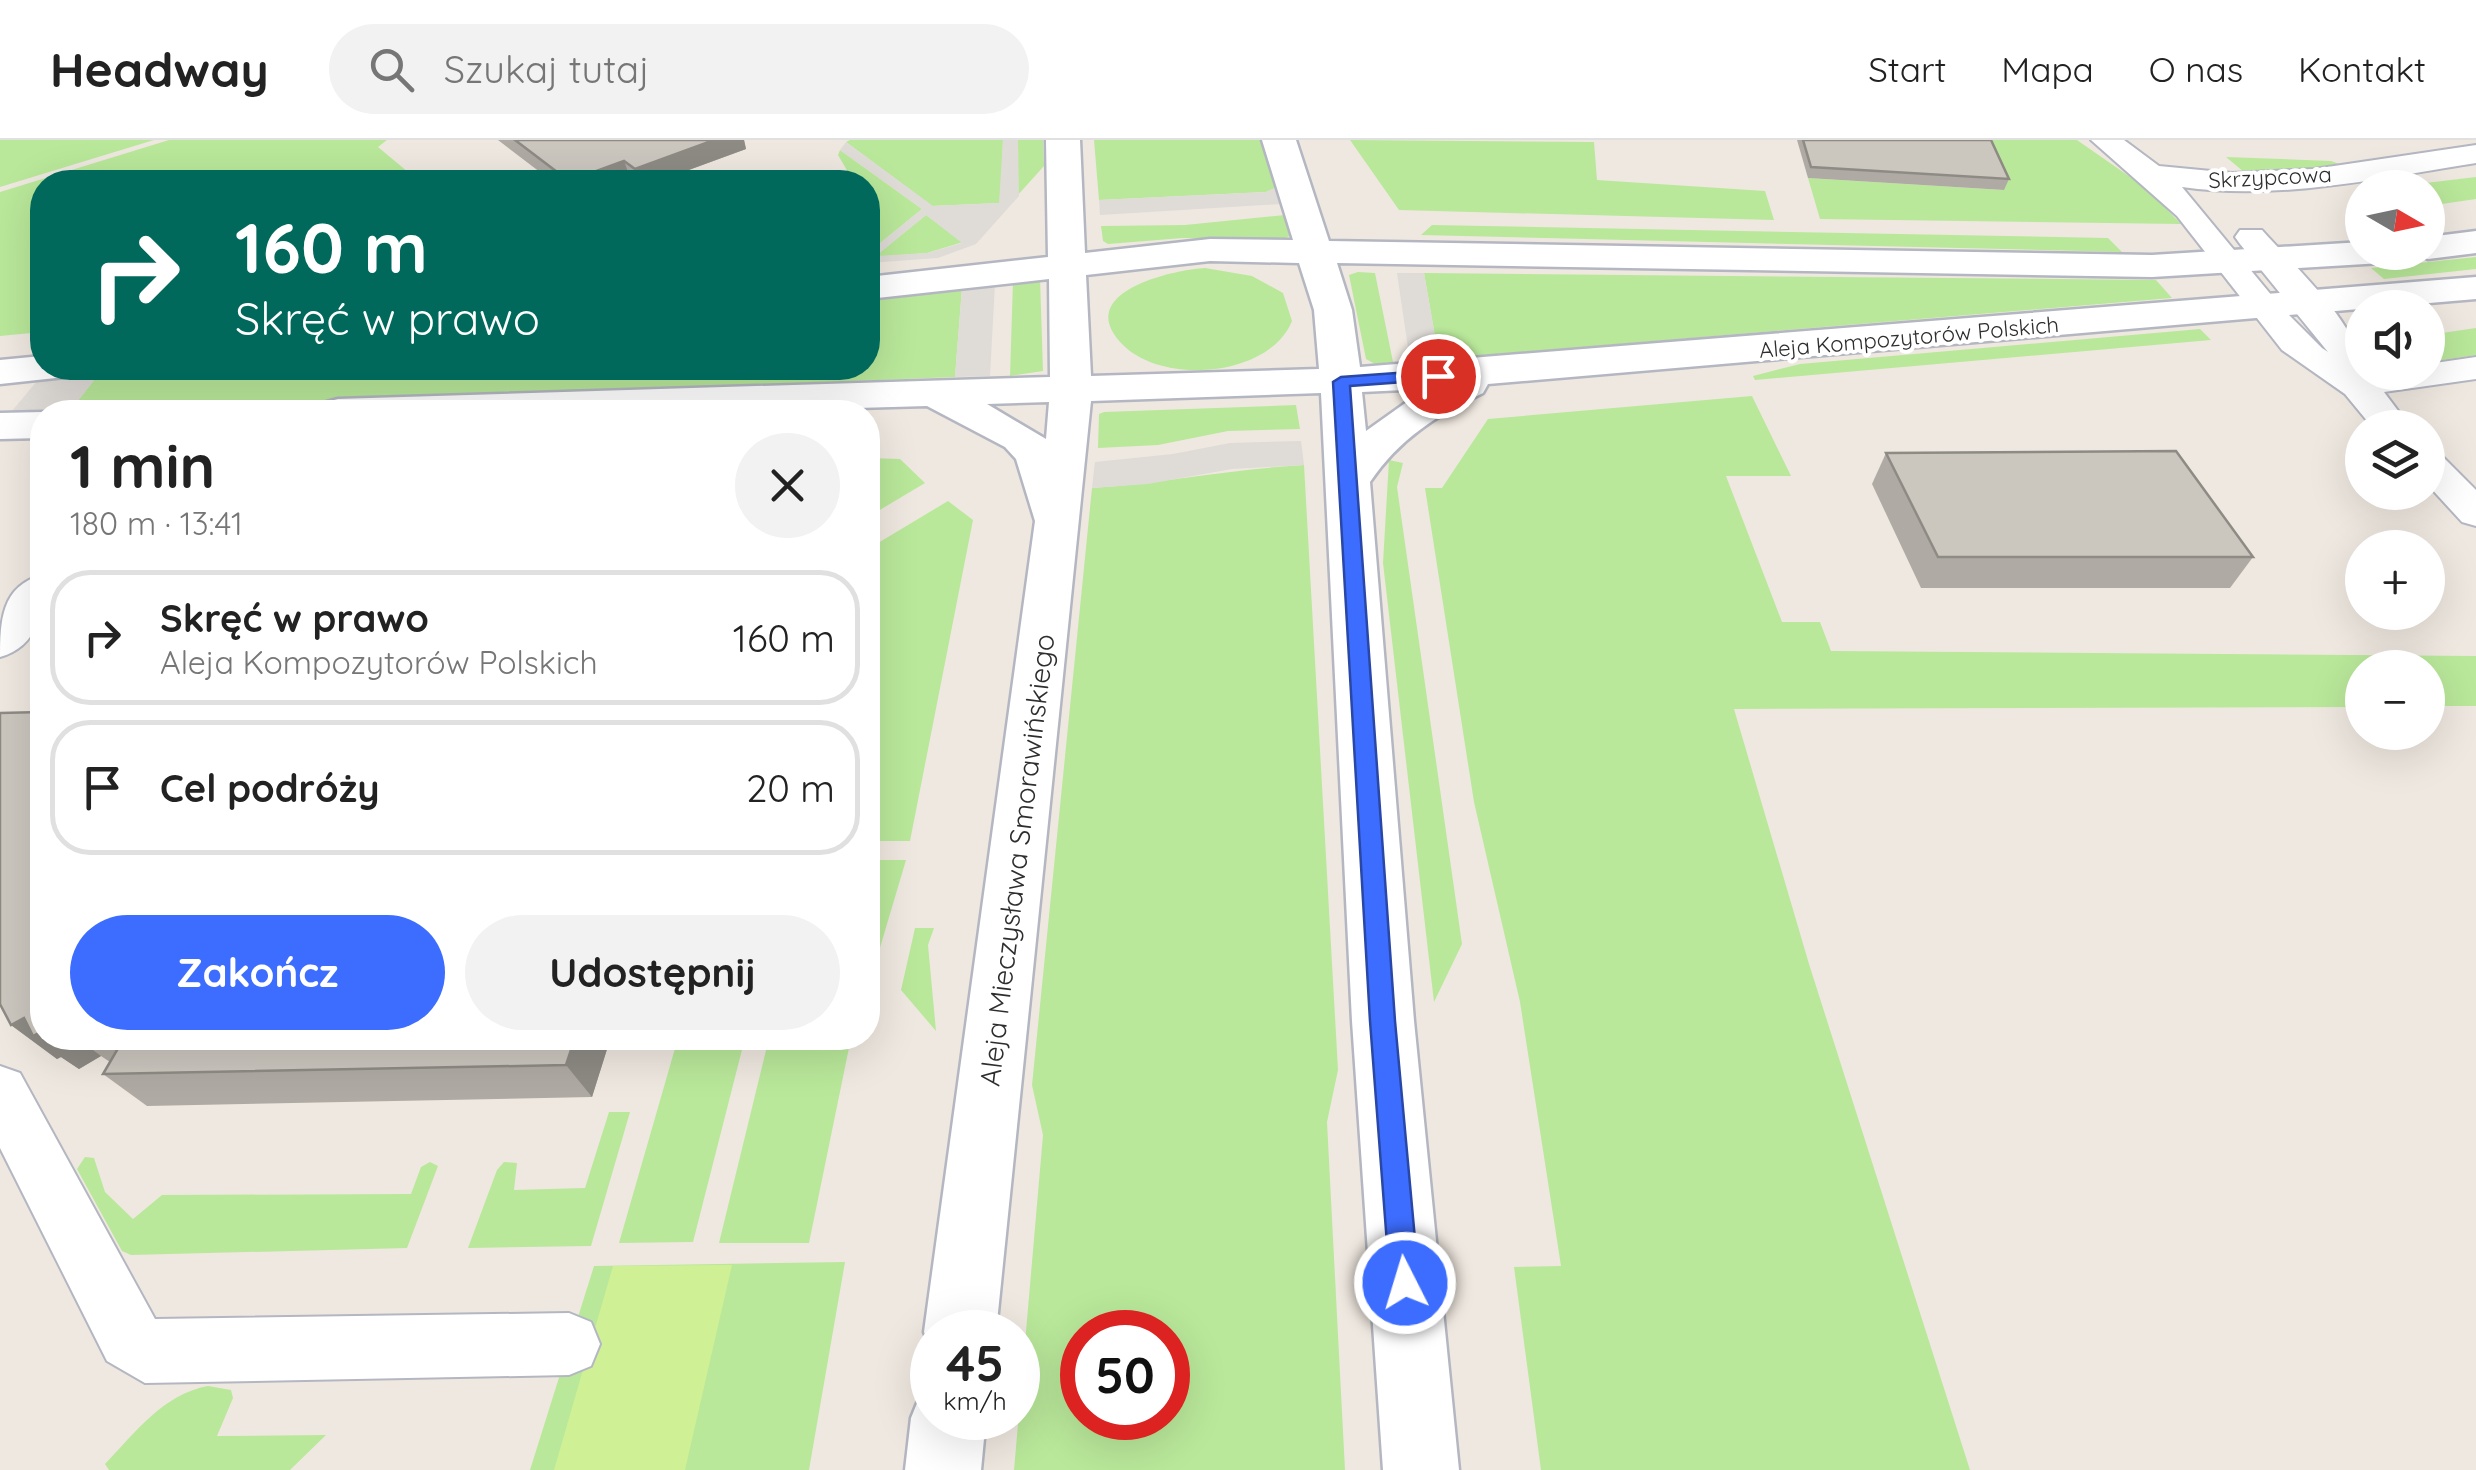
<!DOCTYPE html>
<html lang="pl">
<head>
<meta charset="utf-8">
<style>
  :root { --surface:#fff; --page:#f2f2f2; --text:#222; --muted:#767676; --line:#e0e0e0; --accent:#3d6dff }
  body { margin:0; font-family:Quicksand,sans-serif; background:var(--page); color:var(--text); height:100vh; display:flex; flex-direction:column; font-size:38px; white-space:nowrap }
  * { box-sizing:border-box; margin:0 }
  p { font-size:32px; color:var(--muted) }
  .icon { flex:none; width:55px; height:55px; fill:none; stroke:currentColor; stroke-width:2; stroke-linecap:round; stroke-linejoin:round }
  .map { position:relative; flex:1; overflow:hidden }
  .sheet { position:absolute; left:30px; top:260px; width:850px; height:650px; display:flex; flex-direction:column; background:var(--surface); border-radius:40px; box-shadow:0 10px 40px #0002 }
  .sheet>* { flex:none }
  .hud { position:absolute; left:30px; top:30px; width:850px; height:210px; border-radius:40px; box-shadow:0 10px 40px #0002; background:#00695c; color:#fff; overflow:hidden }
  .needle { width:65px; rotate:99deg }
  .buttons { position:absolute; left:2345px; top:30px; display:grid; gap:20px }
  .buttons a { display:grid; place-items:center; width:100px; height:100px; border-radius:50%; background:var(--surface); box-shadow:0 10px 40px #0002; font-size:50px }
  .speed { position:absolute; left:910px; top:1170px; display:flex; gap:20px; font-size:50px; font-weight:700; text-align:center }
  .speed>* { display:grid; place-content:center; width:130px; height:130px; border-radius:50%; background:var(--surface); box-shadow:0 10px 40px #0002; line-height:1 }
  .speed small { font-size:25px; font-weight:400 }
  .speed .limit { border:15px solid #d22; background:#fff; color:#111 }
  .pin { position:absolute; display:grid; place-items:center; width:85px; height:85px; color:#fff; margin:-42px; border:5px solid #fff; border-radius:50%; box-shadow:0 2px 10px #0007 }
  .me { position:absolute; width:110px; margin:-55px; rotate:355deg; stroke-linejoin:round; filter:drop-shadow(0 0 8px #0008) }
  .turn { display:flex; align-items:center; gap:35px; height:210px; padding:0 40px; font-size:45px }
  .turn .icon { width:130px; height:130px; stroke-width:2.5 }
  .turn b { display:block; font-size:70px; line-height:85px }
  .round { display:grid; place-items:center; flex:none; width:105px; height:105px; border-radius:52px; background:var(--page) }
  .summary { display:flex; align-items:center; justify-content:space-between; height:170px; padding:0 40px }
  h1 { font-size:60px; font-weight:700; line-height:75px }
  .primary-button { display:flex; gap:20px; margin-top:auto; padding:20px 40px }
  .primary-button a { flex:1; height:115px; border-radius:60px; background:var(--accent); color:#fff; font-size:40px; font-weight:700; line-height:115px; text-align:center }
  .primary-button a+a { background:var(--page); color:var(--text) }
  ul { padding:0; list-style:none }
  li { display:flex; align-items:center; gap:30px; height:135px; margin:0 20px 15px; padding:0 20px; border:5px solid var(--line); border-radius:40px }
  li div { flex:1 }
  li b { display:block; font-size:38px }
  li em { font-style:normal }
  header { display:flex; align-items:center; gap:60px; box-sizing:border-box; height:140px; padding:0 50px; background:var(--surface); border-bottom:2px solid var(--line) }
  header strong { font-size:48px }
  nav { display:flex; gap:55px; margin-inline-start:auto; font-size:35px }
  .search { width:700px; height:90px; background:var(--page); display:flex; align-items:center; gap:25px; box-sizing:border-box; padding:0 35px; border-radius:55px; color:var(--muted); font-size:38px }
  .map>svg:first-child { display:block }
</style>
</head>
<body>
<header>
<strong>Headway</strong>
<div class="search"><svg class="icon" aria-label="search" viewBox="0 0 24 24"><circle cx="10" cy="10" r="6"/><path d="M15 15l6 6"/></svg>Szukaj tutaj</div>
<nav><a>Start</a><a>Mapa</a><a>O nas</a><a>Kontakt</a></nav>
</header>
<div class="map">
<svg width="2476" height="1330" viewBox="0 0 2476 1330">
  <rect width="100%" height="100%" fill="#efe8e0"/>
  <g fill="#b9e89a" fill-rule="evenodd">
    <path d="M 0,0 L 154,0 L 0,47 Z"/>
    <path d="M 169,0 L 387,0 L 378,7 L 420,42 L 42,42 L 42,192 L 0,196 L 0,52 Z"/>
    <path d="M 850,0 L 1003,0 L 1001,59 L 999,63 L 932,66 L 846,2 Z"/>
    <path d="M 1018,0 L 1043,0 L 1044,26 L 1017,56 Z"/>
    <path d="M 1094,0 L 1261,0 L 1277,47 L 1266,52 L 1099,60 Z"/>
    <path d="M 1350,0 L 1594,2 L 1597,40 L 1765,51 L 1774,80 L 1399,70 Z"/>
    <path d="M 1982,0 L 2077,0 L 2146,48 L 2181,84 L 1820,79 L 1808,38 L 2003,50 Z"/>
    <path d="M 840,10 L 922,69 L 868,113 L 868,42 L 847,42 L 848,32 L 838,15 Z"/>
    <path d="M 2226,17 L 2331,21 L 2345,26 L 2253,33 L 2244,32 Z"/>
    <path d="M 2476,37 L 2476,59 L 2428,66 L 2428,48 L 2392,47 Z"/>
    <path d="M 926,75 L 963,102 L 927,113 L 874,117 Z"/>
    <path d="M 1285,75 L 1292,95 L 1283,99 L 1183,98 L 1108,104 L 1103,101 L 1101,86 L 1185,85 Z"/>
    <path d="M 1432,85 L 2108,98 L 2122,112 L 1421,95 Z"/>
    <path d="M 2476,117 L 2476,129 L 2384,139 L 2371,128 Z"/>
    <path d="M 1205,128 L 1252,136 L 1283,153 L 1292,181 C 1270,236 1164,246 1123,205 C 1071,153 1171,130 1205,128 Z"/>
    <path d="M 1358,132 L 1375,133 L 1393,222 L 1375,224 L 1366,219 L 1349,135 Z"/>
    <path d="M 1424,133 L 2156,140 L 2172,158 L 1439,219 Z"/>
    <path d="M 1040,138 L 1043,231 L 1010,236 L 1013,141 Z"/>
    <path d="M 962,148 L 955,237 L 70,271 L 98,235 L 182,228 L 868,228 L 868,161 Z"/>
    <path d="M 2476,188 L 2476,215 L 2428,222 L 2428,195 Z"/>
    <path d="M 2200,189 L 2211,200 L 1755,240 L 1753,236 L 1800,224 Z"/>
    <path d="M 1752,256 L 1791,336 L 1726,336 L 1782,482 L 1820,482 L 1831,511 L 2476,516 L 2476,566 L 2428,566 L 2428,528 L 2362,528 L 2362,567 L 1734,569 L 1809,824 L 1970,1330 L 1541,1330 L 1514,1127 L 1561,1126 L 1520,862 L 1474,662 L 1425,348 L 1442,348 L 1488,279 Z"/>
    <path d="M 1296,265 L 1300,289 L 1228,291 L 1158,305 L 1098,308 L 1099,274 L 1104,272 Z"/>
    <path d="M 868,318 L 900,319 L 925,343 L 868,377 Z"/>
    <path d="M 1389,320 L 1403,323 L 1397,347 L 1462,804 L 1434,862 L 1383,423 Z"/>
    <path d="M 1304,325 L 1338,930 L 1327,982 L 1345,1330 L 1014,1330 L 1043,995 L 1032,945 L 1092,348 C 1163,343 1232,329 1304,325 ZM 1082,1192 L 1168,1192 L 1168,1278 L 1082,1278 Z"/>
    <path d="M 948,361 L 973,380 L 910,701 L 868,701 L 868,409 Z"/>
    <path d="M 868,720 L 906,720 L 868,848 Z"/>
    <path d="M 915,788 L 934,788 L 928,805 L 936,891 L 901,850 Z"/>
    <path d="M 678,898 L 745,898 L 693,1102 L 619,1103 Z"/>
    <path d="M 769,898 L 851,898 L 809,1103 L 719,1103 Z"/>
    <path d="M 609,972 L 630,972 L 591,1106 L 468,1108 L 497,1030 L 504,1022 L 517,1023 L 514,1050 L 585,1048 Z"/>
    <path d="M 85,1017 L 94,1018 L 105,1052 L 133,1079 L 162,1055 L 411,1054 L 421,1027 L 430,1022 L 438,1026 L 407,1108 L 131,1115 L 122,1111 L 77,1029 Z"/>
    <path d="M 845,1122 L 809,1330 L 530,1330 L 594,1126 Z"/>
    <path d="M 208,1246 L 231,1250 L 233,1258 L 217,1296 L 326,1295 L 290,1330 L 109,1330 L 105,1324 C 135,1293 163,1254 208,1246 Z"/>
  </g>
  <path fill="#cff095" d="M 732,1125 L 685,1330 L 554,1330 L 613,1126 Z"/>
  <g fill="#dfdbd7" fill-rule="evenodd">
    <path d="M 1003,0 L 1018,0 L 1019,56 L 976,104 L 938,118 L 868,123 L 868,113 L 922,69 L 840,10 L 846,2 L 933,66 L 999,63 ZM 926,75 L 962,103 L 927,113 L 876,116 Z"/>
    <path d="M 1277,47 L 1282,64 L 1100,75 L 1099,60 L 1266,52 Z"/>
    <path d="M 1397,133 L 1424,133 L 1439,219 L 1410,221 Z"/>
    <path d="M 995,143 L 990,236 L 955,237 L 962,148 Z"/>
    <path d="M 98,235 L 70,271 L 11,272 L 38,240 Z"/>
    <path d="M 1301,301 L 1304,325 L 1232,329 L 1148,344 L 1092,348 L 1095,322 L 1173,314 L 1230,303 Z"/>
  </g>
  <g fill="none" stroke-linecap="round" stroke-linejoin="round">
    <g stroke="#b4b7c1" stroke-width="4">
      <g id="street">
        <path d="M 2091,0 L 2124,0 L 2159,26 L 2232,33 L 2314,29 L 2476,5 L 2476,23 C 2380,38 2279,61 2182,47 L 2282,168 L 2322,208 L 2328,212 L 2240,104 L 2235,97 L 2240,90 L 2262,90 C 2293,125 2362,187 2362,232 L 2428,232 L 2428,224 L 2476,217 L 2476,239 L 2384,252 L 2411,288 L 2373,288 L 2345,254 L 2282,210 L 2177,76 Z"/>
        <path d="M 2428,311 L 2441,315 L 2476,350 L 2476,386 L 2462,382 L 2428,345 Z"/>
        <path d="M 42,435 C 44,470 39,506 0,517 C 0,482 1,446 42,435 Z"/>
        <path d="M 0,926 L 20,933 L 155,1179 L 569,1173 L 591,1182 L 600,1204 L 591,1226 L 569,1235 L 145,1243 L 107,1221 L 0,1008 Z"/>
      </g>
    </g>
    <g stroke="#b4b7c1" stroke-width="5">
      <g id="secondary">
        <path d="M 1046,0 L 1080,0 L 1085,113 L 1210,99 L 1293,100 L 1262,0 L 1296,0 L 1329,101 L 2152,115 L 2362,102 L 2362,112 L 2400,112 L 2395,120 L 2382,123 L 2152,137 L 1337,123 L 1352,170 L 1360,227 L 2476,137 L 2476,159 L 1488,244 L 1483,253 C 1437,275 1399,299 1370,342 L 1414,881 L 1459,1330 L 1383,1330 L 1352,881 L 1321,253 L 1091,261 L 996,1192 L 932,1192 L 932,1213 L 924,1192 L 1035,381 L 1016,319 L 1005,307 L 927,266 L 716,272 L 317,272 L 323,263 L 338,259 L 1050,237 L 1049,139 L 868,159 L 868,137 L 1048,117 ZM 1210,121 L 1299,123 L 1314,170 L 1319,229 L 1091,236 L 1086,135 ZM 1425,249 L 1366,291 L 1362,252 ZM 1049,262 L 1046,299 L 987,264 Z"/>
        <path d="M 2476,91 L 2476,113 L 2428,119 L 2413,112 L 2428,112 L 2428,97 Z"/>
        <path d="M 42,216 L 42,228 L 71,228 L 65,237 L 0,244 L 0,220 Z"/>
        <path d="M 43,272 L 42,298 L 0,299 L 0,273 Z"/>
        <path d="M 932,1247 L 932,1278 L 986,1278 L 981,1330 L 905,1330 L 911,1278 L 922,1251 Z"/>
      </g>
    </g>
    <use href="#street" fill="#fff" fill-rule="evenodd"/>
    <use href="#secondary" fill="#fff" fill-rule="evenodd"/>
  </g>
  <g fill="#afaaa3">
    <path d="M 498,0 L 744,0 L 746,9 L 656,42 L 634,42 L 631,40 L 624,42 L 553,42 Z"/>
    <path d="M 1797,0 L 1991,0 L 2009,39 L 2004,50 L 1808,38 Z"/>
    <path d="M 1886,313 L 2253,417 L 2230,448 L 1921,448 L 1872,344 Z"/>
    <path d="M 11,885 L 42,898 L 629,898 L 626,906 L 608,906 L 592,957 L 147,966 L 103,934 L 110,922 L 101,916 L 79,929 L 61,917 L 57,919 Z"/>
  </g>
  <g fill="#8e8b85">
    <path d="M 714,0 L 744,0 L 746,9 L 656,42 L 640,42 L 635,29 Z"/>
    <path d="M 624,21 L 631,40 L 624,42 L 569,42 L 569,41 Z"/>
    <path d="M 24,878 L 42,891 L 42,898 L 94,898 L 77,898 L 101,916 L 79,929 L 61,917 L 57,919 L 11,885 Z"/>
    <path d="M 575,898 L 602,898 L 608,906 L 592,957 L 566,925 Z"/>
    <path d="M 620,898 L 629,898 L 626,906 Z"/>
  </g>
  <g fill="#cbc6be" stroke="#8e8b85" stroke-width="2.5">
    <path d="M 515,0 L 714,0 L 635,29 L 624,21 L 569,41 Z"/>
    <path d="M 1803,0 L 1991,0 L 2009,39 L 1811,27 Z"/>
    <path d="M 2176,311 L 2253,417 L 1938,417 L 1886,313 Z"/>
    <path d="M 41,572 L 42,891 L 33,896 L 24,878 L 11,885 L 0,864 L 0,573 Z"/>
    <path d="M 124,898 L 575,898 L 566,925 L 103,934 Z"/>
  </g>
  <path fill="#3d6dff" stroke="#2847a6" stroke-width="2.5" d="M 1438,230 L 1444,232 L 1444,239 L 1350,246 L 1395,881 L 1419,1143 L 1415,1153 L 1405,1157 L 1394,1153 L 1390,1143 L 1370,881 L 1333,242 L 1341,237 Z"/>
  <g text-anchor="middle" stroke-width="8" stroke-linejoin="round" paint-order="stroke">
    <g font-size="22" fill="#2e2e2e" stroke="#fff">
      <text transform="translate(2270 37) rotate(-3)" y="8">Skrzypcowa</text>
      <text transform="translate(1909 197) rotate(-5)" y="8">Aleja Kompozytorów Polskich</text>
    </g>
    <g font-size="28" fill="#2e2e2e" stroke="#fff">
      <text transform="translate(1017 720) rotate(-83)" y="10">Aleja Mieczysława Smorawińskiego</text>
    </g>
  </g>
</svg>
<div class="buttons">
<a><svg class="needle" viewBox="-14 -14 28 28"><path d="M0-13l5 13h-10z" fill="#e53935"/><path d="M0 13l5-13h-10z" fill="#767676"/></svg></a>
<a><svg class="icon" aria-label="sound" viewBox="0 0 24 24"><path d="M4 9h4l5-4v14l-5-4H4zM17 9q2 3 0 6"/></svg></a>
<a><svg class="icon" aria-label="layers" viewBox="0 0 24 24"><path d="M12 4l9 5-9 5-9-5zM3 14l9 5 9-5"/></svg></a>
<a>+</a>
<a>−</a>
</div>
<div class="speed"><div>45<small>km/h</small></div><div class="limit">50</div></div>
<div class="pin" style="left:1438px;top:236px;background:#d93025"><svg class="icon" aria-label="arrive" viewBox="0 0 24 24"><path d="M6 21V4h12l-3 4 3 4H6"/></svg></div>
<svg class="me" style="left:1405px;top:1143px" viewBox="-20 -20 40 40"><circle r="17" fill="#3d6dff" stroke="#fff" stroke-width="3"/><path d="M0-11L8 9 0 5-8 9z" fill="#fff"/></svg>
<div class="hud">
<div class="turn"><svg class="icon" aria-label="right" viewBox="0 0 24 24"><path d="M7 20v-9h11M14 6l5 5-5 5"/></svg><div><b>160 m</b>Skręć w prawo</div></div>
</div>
<section class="sheet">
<div class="summary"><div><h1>1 min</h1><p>180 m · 13:41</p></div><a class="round"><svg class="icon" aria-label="close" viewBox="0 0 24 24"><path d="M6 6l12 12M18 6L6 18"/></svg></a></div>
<ul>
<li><svg class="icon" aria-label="right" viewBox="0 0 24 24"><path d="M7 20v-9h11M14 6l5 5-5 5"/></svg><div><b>Skręć w prawo</b><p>Aleja Kompozytorów Polskich</p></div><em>160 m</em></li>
<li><svg class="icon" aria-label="arrive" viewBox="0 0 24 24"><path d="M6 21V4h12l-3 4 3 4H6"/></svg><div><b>Cel podróży</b></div><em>20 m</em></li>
</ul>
<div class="primary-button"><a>Zakończ</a><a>Udostępnij</a></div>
</section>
</div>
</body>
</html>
